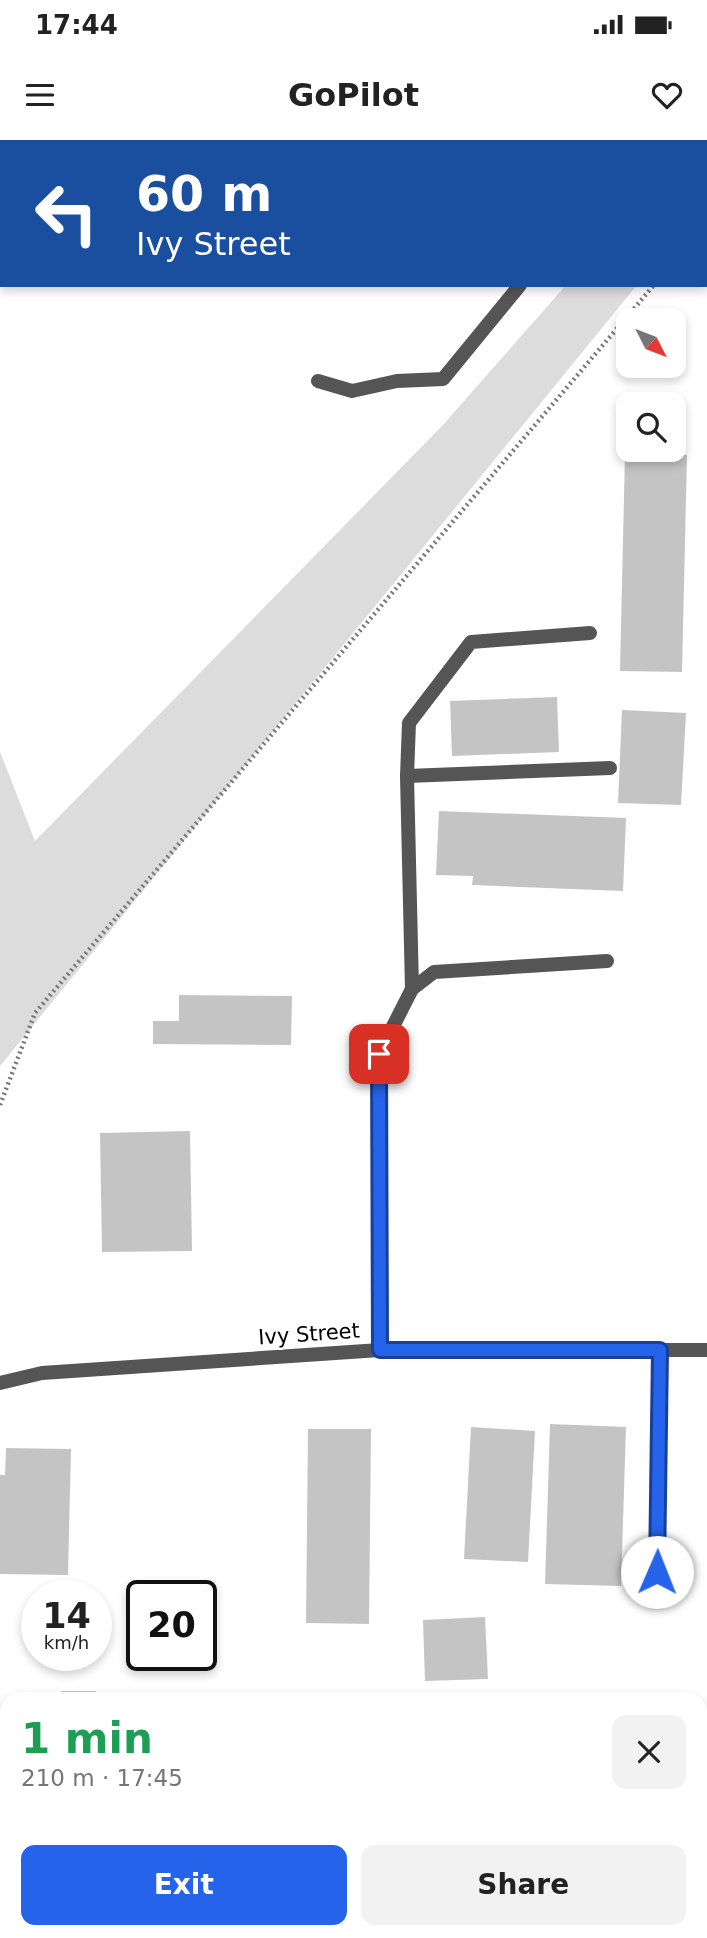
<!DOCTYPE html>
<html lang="en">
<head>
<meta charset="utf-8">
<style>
  :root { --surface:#fff; --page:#f2f2f2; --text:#222; --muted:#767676; --accent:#2563eb }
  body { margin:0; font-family:"DejaVu Sans",sans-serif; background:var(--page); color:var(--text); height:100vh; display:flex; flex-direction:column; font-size:26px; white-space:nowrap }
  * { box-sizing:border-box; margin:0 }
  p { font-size:23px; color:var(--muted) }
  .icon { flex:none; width:38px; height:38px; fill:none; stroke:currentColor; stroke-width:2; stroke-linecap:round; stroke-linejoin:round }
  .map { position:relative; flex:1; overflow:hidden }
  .details { position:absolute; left:0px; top:1552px; width:707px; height:247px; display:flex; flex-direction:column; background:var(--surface); border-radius:21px 21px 0 0; box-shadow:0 4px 10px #0003 }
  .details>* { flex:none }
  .banner { position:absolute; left:0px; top:0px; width:707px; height:147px; box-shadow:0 4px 10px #0003; background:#1a4fa0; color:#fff; overflow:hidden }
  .needle { width:46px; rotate:132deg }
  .buttons { position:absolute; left:616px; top:168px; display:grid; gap:14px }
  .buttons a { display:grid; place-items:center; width:70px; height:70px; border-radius:14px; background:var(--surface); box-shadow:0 4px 10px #0003; font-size:35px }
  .speed { position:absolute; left:21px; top:1440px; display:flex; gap:14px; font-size:35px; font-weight:700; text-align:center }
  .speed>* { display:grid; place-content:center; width:91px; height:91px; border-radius:50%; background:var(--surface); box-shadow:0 4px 10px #0003; line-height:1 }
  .speed small { font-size:18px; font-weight:400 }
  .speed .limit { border:4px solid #111; border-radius:10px; background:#fff; color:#111 }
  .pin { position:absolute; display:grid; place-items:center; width:60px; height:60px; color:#fff; margin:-30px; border-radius:14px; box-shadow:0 4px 10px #0006 }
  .me { position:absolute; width:77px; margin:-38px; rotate:1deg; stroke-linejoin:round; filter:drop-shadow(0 0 5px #0008) }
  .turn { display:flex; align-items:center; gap:24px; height:147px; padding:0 21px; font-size:32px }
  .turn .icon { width:91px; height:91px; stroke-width:2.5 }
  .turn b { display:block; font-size:49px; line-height:60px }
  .round { display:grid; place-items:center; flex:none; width:74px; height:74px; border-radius:14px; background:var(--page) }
  .overview { display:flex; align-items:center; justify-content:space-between; height:119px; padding:0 21px }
  h1 { font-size:42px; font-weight:700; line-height:52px; color:#1e9e55 }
  .button { display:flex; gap:14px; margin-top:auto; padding:14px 21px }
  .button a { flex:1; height:80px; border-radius:14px; background:var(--accent); color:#fff; font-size:28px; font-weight:700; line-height:80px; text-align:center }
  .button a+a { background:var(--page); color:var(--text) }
  .status { display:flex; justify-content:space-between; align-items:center; height:49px; padding:0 35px; background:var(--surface); direction:ltr }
  .status svg { height:19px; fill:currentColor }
  header { display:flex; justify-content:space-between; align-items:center; height:91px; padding:0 21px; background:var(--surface); font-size:32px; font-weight:700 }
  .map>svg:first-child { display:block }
</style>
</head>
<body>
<div class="status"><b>17:44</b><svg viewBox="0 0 49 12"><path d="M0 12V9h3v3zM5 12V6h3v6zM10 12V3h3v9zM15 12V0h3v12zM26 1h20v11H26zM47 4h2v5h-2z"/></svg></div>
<header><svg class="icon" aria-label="menu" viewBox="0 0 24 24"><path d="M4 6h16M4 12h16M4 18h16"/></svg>GoPilot<svg class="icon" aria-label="heart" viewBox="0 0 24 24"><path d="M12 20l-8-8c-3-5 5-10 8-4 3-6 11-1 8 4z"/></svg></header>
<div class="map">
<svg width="707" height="1798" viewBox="0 0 707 1798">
  <rect width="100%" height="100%" fill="#fff"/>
  <path fill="#dcdcdc" d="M 566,145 L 637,145 L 0,926 L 0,612 L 35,701 L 442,286 Z"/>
  <g fill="#c4c4c4">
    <path d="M 625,313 L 687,315 L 682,532 L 620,531 Z"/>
    <path d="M 557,557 L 559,612 L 452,616 L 450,561 Z"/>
    <path d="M 622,570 L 686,573 L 681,665 L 618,663 Z"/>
    <path d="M 439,671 L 626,678 L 623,751 L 472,745 L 473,736 L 436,735 Z"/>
    <path d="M 179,855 L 292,856 L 291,905 L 153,904 L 153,881 L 179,881 Z"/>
    <path d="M 190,991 L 192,1111 L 102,1112 L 100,993 Z"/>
    <path d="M 550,1284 L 626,1287 L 621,1446 L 545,1444 Z"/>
    <path d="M 471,1287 L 535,1291 L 528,1422 L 464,1419 Z"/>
    <path d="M 308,1289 L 371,1289 L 369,1484 L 306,1483 Z"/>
    <path d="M 6,1308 L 71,1309 L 68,1435 L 0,1434 L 0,1335 L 5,1335 Z"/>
    <path d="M 485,1477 L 488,1539 L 425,1541 L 423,1480 Z"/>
    <rect x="61" y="1551" width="35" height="8"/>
    <rect x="599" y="1792" width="77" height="6"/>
  </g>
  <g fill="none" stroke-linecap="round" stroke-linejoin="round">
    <path stroke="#777" stroke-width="4.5" stroke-dasharray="2 3.5" stroke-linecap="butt" d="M 0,965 L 35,873 L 654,145"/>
    <g stroke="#555" stroke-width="14">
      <path d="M 318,241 L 352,251 L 397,241 L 443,239 L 520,145"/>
      <path d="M 407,636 L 610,628"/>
      <path d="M 412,849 L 407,636 L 409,583 L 471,502 L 590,493"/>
      <path d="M 379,914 L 412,849 L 434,832 L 607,821"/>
      <path d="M 657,1432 L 660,1210"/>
      <path d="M 552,1798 L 552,1792"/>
    </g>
    <g stroke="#555" stroke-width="14">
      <path d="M 664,2 L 665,0"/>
      <path d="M 705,85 L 707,87"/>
      <path d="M 379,914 L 380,1210"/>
      <path d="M 0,1243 L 42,1233 L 380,1210 L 707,1210"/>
    </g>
  </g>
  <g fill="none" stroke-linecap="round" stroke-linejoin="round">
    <g stroke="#184099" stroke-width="18">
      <path id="route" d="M 379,914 L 380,1210 L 660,1210 L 657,1432"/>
    </g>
    <use href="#route" stroke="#2563eb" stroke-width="12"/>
  </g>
  <g text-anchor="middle" stroke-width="5" stroke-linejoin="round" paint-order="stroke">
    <g font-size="21" fill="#000" stroke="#fff">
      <text transform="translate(309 1194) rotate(-4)" y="7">Ivy Street</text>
    </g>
  </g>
</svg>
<div class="buttons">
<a><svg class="needle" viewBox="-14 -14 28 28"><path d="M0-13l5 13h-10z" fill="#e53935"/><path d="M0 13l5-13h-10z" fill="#767676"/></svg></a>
<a><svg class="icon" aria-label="search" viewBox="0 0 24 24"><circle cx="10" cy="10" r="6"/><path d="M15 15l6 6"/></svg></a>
</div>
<div class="speed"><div>14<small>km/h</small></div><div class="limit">20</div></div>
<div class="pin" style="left:379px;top:914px;background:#d93025"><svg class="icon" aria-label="arrive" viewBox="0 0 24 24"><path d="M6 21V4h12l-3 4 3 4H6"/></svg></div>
<svg class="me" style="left:657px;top:1432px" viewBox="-20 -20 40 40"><circle r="19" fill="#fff"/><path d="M0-13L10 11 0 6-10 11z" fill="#2563eb"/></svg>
<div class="banner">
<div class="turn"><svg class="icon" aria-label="left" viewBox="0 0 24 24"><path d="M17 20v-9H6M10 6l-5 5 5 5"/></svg><div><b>60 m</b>Ivy Street</div></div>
</div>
<section class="details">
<div class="overview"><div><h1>1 min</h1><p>210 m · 17:45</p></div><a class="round"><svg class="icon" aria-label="close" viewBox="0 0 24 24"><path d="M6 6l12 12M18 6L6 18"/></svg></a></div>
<div class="button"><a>Exit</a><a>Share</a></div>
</section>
</div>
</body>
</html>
